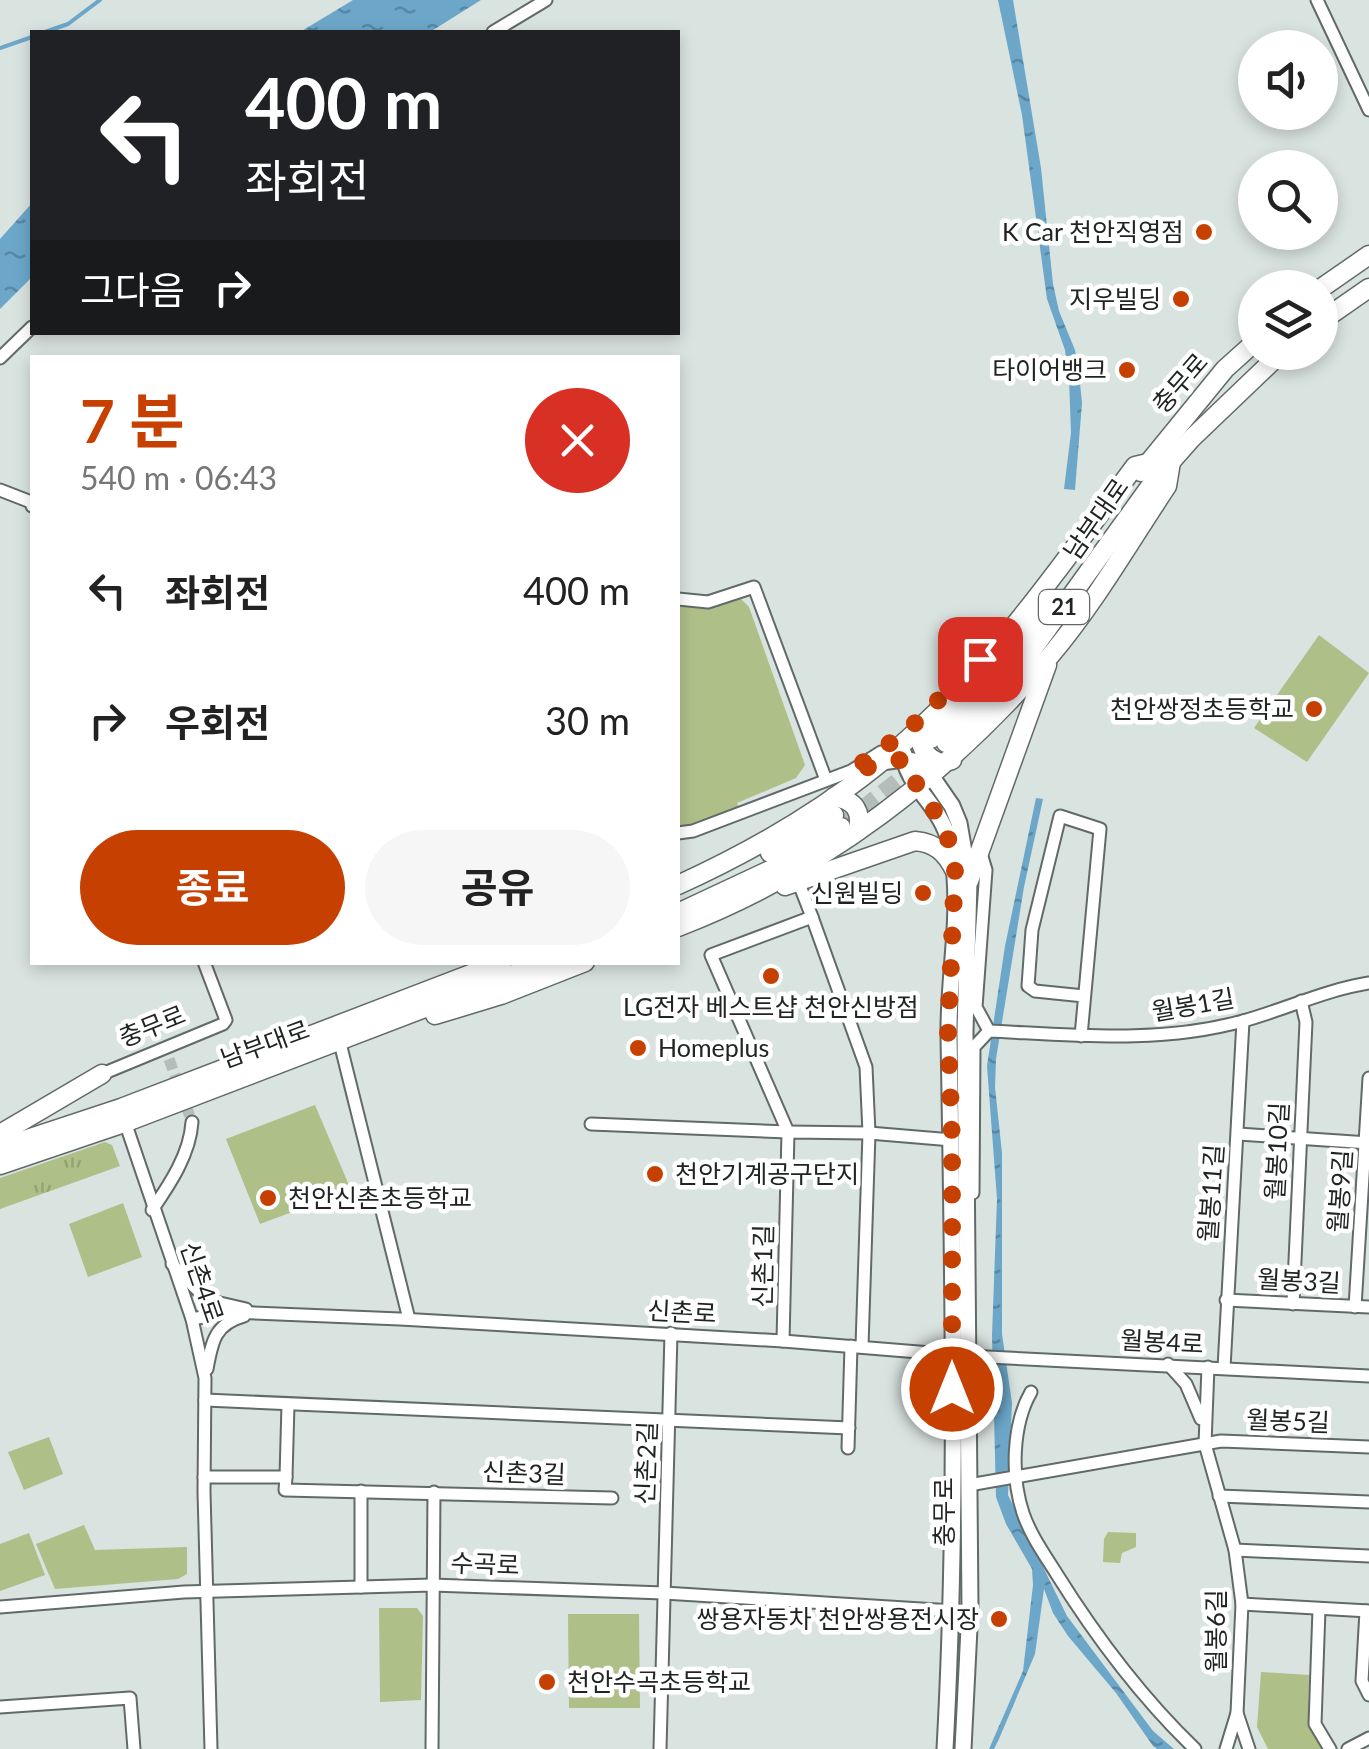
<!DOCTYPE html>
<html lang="ko">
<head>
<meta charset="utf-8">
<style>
  :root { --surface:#fff; --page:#f6f6f6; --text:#222; --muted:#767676; --accent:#c64001 }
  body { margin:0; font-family:Lato,"Noto Sans KR",sans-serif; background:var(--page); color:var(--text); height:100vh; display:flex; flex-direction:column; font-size:38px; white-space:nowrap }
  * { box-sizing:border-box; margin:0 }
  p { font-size:32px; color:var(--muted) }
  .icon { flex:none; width:55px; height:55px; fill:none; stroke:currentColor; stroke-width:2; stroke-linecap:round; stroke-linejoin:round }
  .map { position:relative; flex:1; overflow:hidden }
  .drawer { position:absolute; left:30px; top:355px; width:650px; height:610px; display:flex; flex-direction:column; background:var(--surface); border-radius:0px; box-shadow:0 5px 15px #0003 }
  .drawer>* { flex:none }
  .banner { position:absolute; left:30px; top:30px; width:650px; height:305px; border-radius:0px; box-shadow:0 5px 15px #0003; background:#202124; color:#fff; overflow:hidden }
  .tools { position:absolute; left:1238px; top:30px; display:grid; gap:20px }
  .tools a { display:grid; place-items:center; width:100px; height:100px; border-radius:50%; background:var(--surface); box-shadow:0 5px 15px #0003; font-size:50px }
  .pin { position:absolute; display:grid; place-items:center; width:85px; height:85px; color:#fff; margin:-42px; border-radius:20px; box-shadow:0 5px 15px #0006 }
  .me { position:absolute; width:110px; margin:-55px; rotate:0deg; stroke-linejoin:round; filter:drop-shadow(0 0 8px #0008) }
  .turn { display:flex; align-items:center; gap:35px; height:210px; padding:0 50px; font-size:45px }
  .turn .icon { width:130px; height:130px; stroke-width:2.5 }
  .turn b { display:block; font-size:70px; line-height:85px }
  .then { display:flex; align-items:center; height:95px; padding:0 50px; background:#0003; gap:20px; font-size:38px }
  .round { display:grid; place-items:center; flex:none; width:105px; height:105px; border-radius:52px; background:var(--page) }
  .overview { display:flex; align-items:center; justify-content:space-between; height:170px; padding:0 50px }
  h1 { font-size:60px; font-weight:700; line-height:75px; color:var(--accent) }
  .cta { display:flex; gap:20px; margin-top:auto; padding:20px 50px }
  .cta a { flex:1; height:115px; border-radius:60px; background:var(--accent); color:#fff; font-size:40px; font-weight:700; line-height:115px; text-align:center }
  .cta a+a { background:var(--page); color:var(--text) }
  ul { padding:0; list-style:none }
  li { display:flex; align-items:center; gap:30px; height:130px; padding:0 50px }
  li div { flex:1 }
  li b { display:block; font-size:38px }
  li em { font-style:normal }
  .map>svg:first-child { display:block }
</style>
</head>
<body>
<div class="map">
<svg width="1369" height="1749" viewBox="0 0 1369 1749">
  <defs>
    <pattern id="grass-tufts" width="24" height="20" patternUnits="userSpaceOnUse" patternTransform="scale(2.5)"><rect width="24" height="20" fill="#aebf88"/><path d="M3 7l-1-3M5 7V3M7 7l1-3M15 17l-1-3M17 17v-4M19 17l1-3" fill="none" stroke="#95a475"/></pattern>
    <pattern id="water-ripples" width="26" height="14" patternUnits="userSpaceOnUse" patternTransform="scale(2.5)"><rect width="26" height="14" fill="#6ca7c9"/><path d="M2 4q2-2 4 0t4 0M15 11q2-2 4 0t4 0" fill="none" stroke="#5888a3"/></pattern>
  </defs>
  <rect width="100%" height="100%" fill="#d9e3e0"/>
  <path fill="url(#grass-tufts)" d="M 105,1142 L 112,1145 L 120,1166 L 0,1209 L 0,1178 Z"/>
  <g fill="#aebf88">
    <path d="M 741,599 L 749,607 L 805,765 L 796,778 L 737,803 L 739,807 L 695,826 L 678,829 L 678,606 L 706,607 Z"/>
    <path d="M 1319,635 L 1369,673 L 1307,762 L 1254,728 Z"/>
    <path d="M 315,1105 L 351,1190 L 260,1224 L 226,1139 Z"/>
    <path d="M 123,1203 L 142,1257 L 88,1277 L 69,1224 Z"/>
    <path d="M 49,1437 L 63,1474 L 24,1490 L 8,1452 Z"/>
    <path d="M 84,1525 L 95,1550 L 187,1547 L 187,1574 L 178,1579 L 55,1589 L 36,1544 Z"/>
    <path d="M 1108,1532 L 1136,1533 L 1136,1547 L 1122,1553 L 1120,1563 L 1103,1562 L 1104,1539 Z"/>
    <path d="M 29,1533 L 45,1575 L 0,1591 L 0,1544 Z"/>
    <path d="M 379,1608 L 417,1608 L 423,1616 L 421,1700 L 380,1702 Z"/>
    <path d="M 568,1614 L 639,1614 L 640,1708 L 569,1708 Z"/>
    <path d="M 1261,1672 L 1309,1675 L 1308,1718 L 1322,1749 L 1268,1749 L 1257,1727 Z"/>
  </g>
  <g fill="url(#water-ripples)">
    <path d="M 353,0 L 481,0 L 430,32 L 300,32 Z"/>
    <path d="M 998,0 L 1013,0 L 1041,168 L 1053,284 L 1059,311 L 1075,350 L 1079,373 L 1082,403 L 1075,490 L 1064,489 L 1071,433 L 1069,379 L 1065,350 L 1047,299 L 1022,115 Z"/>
    <path d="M 32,203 L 32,277 L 0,309 L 0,239 Z"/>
    <path d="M 1036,798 L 1043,799 L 1024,887 L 996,1059 L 995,1087 L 1002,1153 L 1002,1334 L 1012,1403 L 1008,1495 L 1067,1616 L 1153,1731 L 1174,1749 L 1157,1749 L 1153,1746 L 1116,1693 L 1068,1636 L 1053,1613 L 1044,1589 L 1035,1654 L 999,1739 L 994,1749 L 989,1749 L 1023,1671 L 1033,1585 L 1032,1569 L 1006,1524 L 996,1497 L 992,1335 L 997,1199 L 987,1066 L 1005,946 Z"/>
  </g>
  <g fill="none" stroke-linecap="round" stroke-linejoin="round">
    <g stroke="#6ca7c9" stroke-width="4">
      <path d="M 45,32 L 68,24 L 100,0"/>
      <path d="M 0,48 L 32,37"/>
    </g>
    <path stroke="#b4bdba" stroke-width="11" stroke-dasharray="11 5.5" stroke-linecap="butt" d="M 169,1059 L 192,1122"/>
    <path stroke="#b4bdba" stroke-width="18" stroke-dasharray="18 9" stroke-linecap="butt" d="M 841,827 L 946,743"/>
    <g stroke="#616a68" stroke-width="15">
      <g id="minor">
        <path d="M 1317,0 L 1369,110"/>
        <path d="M 493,32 L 546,0"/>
        <path d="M 0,358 L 32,327"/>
        <path d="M 0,490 L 31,502 L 32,506"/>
        <path d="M 678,599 L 708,602 L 754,587 L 826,780"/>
        <path d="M 678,833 L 693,831 L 851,771 L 881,752"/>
        <path d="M 980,850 L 986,870 L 976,1007 L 989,1031"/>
        <path d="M 812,917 L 866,1067 L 869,1133 L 862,1346"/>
        <path d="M 1081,1036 L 1100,829 L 1060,816 L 1032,930 L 1028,986 L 1035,991 L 1084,996"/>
        <path d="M 340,1043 L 409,1319"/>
        <path d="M 102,1074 L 223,1024 L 226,1020 L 204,962"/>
        <path d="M 123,1116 L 192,1319 L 205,1378 L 204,1492 L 211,1749"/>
        <path d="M 591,1124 L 788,1132 L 711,955 L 812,917 L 798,881"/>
        <path d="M 1238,1134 L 1369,1143"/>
        <path d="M 973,1193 L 974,1047 L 989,1031 C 1075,1035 1159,1044 1243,1021 C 1286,1009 1325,990 1369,983"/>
        <path d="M 152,1210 C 170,1184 190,1154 192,1122"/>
        <path d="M 172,1264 L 207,1300 L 246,1309"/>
        <path d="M 1226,1300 L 1369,1307"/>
        <path d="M 1293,1304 L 1306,1022 L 1301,1001"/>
        <path d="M 1355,1307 L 1369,1078"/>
        <path d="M 192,1319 L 230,1312 L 400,1319 L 783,1341 L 968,1356 L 1369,1376"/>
        <path d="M 783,1341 L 788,1132 L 869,1133 L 952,1140"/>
        <path d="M 1168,1364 L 1186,1384 L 1201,1419"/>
        <path d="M 1208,1367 L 1205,1444 L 1235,1550 L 1242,1604 L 1237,1713 L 1226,1749"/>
        <path d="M 1224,1368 L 1243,1021"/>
        <path d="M 207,1369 C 212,1341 215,1324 244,1316"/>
        <path d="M 1031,1392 C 1012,1425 1011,1477 1023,1513 C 1030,1534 1044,1554 1056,1573 C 1096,1637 1141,1697 1195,1749"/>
        <path d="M 205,1400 L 849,1428"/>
        <path d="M 848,1448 L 851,1346"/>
        <path d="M 204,1477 L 286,1477 L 285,1490 L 612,1498"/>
        <path d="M 286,1477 L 288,1404"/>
        <path d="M 969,1485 L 1221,1441 L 1369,1447"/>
        <path d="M 361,1491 L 361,1587"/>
        <path d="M 1219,1496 L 1369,1502"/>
        <path d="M 1235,1550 L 1369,1556"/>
        <path d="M 1242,1604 L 1369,1611"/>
        <path d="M 0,1607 L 184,1592 L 432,1585 L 664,1593 L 969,1612"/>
        <path d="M 1319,1609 L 1315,1724 L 1330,1749"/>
        <path d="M 1366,1611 L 1362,1681 L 1369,1695"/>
        <path d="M 0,1707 L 130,1698 L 134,1749"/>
        <path d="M 1237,1713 L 1249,1749"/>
        <path d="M 432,1749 L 434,1492"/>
        <path d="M 660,1749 L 671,1333"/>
        <path d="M 1348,1749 L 1369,1738"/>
      </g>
    </g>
    <g stroke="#616a68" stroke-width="19">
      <g id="major">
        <path d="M 904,754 C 905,779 929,798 940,819 C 950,836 954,858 955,877 C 959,930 948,984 949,1036 C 953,1274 958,1512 945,1749"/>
        <path d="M 881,762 L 904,759 L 914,761 L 932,777 L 952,806 L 959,823 L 969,881 L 965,1032 L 970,1608 L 963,1749"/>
      </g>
    </g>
    <g stroke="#616a68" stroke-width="21">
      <g id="highway">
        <path d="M 1320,289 L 1369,255"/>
        <path d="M 1320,322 L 1369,288"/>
        <path d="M 1141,472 L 1225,369 L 1255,342"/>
        <path d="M 923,728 C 916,744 926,759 941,763 L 952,760"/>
        <path d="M 931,739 L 1002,663 L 1050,599"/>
        <path d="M 946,743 L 1022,664 L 1154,481 L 1191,439 L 1282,352"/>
        <path d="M 834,797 C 855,800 862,811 858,831"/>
        <path d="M 770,853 L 834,815"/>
        <path d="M 969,881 L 1047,665"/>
        <path d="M 678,885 C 768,844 853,793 924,724 C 1005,647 1069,555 1135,466 L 1148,463"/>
        <path d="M 785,886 L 915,841 C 936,843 946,853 955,871"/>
        <path d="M 678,913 L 787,862 L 841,827"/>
        <path d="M 678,927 C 824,871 949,774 1050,656 C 1094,604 1129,543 1167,486 L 1171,462"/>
        <path d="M 435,1015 L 501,995 L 585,962"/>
        <path d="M 0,1134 L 102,1074"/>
        <path d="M 0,1148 L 121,1108 L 502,962"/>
        <path d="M 0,1165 L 124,1123 L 545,962"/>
      </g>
    </g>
    <use href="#minor" stroke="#fff" stroke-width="11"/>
    <use href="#major" stroke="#fff" stroke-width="15"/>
    <use href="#highway" stroke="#fff" stroke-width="18"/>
  </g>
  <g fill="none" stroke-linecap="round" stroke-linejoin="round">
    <path stroke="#c64001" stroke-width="18" stroke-dasharray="0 32.4" d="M 952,1389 L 952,1140 L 948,1032 L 955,871 L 946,829 L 906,768 L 904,759 L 851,771 L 908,730 L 980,659"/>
  </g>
  <g fill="#c64001" stroke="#fff" stroke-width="4">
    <circle cx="1204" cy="232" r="10"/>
    <circle cx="1181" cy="299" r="10"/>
    <circle cx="1127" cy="370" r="10"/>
    <circle cx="1314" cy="709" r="10"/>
    <circle cx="923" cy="893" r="10"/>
    <circle cx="771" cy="976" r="10"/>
    <circle cx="638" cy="1048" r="10"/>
    <circle cx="655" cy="1174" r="10"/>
    <circle cx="268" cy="1198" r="10"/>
    <circle cx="999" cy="1619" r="10"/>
    <circle cx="547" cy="1682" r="10"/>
  </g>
  <g text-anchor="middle" stroke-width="9" stroke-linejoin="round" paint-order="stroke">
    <rect fill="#fff" stroke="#636665" stroke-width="2.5" x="1039" y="590" width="50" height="34" rx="8"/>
    <g font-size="22" font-weight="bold" fill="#202423">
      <text x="1064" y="615">21</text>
    </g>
    <g font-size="25" fill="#202423" stroke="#fff" text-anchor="end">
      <text x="1184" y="241">K Car 천안직영점</text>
      <text x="1161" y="308">지우빌딩</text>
      <text x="1107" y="379">타이어뱅크</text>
      <text x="1294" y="718">천안쌍정초등학교</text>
      <text x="903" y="902">신원빌딩</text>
      <text x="771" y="1016" text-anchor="middle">LG전자 베스트샵 천안신방점</text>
      <text x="658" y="1057" text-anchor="start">Homeplus</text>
      <text x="675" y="1183" text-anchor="start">천안기계공구단지</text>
      <text x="288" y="1207" text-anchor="start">천안신촌초등학교</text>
      <text x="979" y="1628">쌍용자동차 천안쌍용전시장</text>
      <text x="567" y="1691" text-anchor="start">천안수곡초등학교</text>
    </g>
    <g font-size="25" fill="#202423" stroke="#fff">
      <text transform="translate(1180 383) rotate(-49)" y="9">충무로</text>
      <text transform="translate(1096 519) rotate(-55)" y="9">남부대로</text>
      <text transform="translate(1193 1005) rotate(-10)" y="9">월봉1길</text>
      <text transform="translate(152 1026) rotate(-22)" y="9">충무로</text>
      <text transform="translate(265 1044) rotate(-20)" y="9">남부대로</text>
      <text transform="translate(1277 1151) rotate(-87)" y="9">월봉10길</text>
      <text transform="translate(1340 1191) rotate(-86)" y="9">월봉9길</text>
      <text transform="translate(1211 1193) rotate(-86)" y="9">월봉11길</text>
      <text transform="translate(763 1266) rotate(-89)" y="9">신촌1길</text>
      <text transform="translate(1299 1281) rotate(3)" y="9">월봉3길</text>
      <text transform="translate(202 1282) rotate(71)" y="9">신촌4로</text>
      <text transform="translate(682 1312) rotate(3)" y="9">신촌로</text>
      <text transform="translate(1162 1342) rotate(3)" y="9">월봉4로</text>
      <text transform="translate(1288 1421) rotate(2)" y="9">월봉5길</text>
      <text transform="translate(646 1463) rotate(-88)" y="9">신촌2길</text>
      <text transform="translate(524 1473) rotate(2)" y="9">신촌3길</text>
      <text transform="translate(944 1512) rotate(-90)" y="9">충무로</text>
      <text transform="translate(485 1564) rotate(2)" y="9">수곡로</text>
      <text transform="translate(1216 1631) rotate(-90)" y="9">월봉6길</text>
    </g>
  </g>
</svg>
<div class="tools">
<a><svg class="icon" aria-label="sound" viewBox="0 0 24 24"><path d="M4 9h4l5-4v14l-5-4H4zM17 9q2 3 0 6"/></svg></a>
<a><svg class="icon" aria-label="search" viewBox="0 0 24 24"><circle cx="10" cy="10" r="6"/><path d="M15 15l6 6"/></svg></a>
<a><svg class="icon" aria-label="layers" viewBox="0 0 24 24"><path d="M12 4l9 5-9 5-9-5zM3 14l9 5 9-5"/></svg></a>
</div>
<div class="pin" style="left:980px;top:659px;background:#d93025"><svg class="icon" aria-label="arrive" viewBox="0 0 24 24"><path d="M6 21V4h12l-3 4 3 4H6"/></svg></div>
<svg class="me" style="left:952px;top:1389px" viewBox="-20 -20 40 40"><circle r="17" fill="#c64001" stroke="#fff" stroke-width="3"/><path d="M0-11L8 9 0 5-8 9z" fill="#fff"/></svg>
<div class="banner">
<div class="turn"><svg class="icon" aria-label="left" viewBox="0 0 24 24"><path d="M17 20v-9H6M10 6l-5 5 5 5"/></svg><div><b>400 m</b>좌회전</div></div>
<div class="then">그다음<svg class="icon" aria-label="right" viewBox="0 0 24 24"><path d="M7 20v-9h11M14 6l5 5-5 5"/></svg></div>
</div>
<section class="drawer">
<div class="overview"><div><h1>7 분</h1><p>540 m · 06:43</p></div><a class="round" style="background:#d93025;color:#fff"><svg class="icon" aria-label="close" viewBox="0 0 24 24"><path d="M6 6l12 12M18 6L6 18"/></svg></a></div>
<ul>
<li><svg class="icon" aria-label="left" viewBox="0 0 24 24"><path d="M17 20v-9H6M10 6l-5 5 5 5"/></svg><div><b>좌회전</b></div><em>400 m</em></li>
<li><svg class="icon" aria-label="right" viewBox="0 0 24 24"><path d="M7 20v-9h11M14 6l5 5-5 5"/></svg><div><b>우회전</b></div><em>30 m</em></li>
</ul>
<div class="cta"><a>종료</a><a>공유</a></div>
</section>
</div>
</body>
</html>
